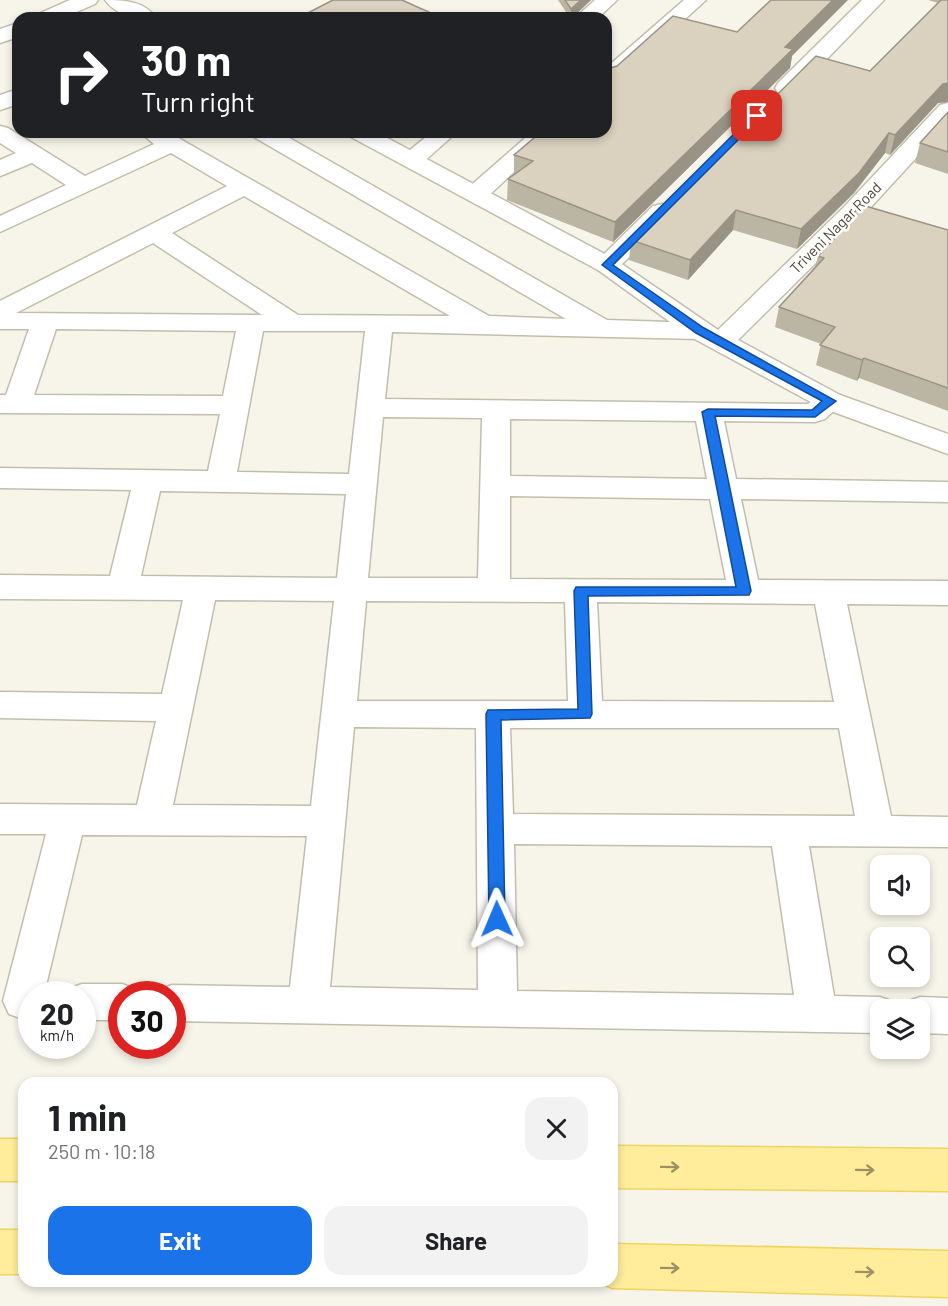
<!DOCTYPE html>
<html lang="en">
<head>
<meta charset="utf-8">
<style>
  :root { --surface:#fff; --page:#f2f2f2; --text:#202124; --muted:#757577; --accent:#1a73e8 }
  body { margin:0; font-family:Barlow,sans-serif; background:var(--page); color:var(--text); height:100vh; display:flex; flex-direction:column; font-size:22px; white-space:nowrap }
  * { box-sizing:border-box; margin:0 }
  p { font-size:20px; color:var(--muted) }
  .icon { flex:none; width:33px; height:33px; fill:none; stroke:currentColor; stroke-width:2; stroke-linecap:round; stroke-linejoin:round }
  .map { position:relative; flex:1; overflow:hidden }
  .sheet { position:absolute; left:18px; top:1077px; width:600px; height:210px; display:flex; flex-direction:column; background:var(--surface); border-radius:18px; box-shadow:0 3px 9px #0003 }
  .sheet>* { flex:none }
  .guide { position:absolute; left:12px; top:12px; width:600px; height:126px; border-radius:18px; box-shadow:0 3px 9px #0003; background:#202124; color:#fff; overflow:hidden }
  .tools { position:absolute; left:870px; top:855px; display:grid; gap:12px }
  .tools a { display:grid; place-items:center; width:60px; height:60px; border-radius:12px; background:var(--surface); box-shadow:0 3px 9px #0003; font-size:30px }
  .speed { position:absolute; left:18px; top:981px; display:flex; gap:12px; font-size:30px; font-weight:700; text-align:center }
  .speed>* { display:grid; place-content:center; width:78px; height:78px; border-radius:50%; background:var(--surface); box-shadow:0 3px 9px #0003; line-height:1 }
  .speed small { font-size:15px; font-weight:400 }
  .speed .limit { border:9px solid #d22; background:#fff; color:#111 }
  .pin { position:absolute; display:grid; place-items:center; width:51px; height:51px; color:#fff; margin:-26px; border-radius:12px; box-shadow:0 3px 9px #0006 }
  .me { position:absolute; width:66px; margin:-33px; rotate:359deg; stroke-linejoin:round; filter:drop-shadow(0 0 4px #0008) }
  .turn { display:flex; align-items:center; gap:21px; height:126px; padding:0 30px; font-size:27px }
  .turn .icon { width:78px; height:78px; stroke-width:2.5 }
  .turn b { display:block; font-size:42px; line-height:51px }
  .round { display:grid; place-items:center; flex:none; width:63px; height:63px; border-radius:18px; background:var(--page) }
  .summary { display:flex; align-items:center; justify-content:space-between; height:102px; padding:0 30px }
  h1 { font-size:36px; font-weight:700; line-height:45px }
  .button { display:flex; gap:12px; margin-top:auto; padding:12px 30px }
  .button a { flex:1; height:69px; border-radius:18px; background:var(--accent); color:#fff; font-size:24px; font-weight:700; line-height:69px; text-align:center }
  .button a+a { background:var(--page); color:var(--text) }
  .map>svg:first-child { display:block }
</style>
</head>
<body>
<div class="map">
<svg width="948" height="1306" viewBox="0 0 948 1306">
  <rect width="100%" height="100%" fill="#f7f4ea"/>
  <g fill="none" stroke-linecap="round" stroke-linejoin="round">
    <g stroke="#c3beab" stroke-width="3">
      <g id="minor">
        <path d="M 70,0 L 98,0 L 95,4 L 63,18 L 35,18 L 38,14 Z"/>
        <path d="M 595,0 L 617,0 L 598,18 L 575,18 Z"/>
        <path d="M 684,0 L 706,0 L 614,84 L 606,86 L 606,68 Z"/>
        <path d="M 862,0 L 884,0 L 794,93 L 786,95 L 778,93 L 775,88 L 778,83 Z"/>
        <path d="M 18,23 L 18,37 L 0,43 L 0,29 Z"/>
        <path d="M 18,89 L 18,104 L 0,110 L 0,95 Z"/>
        <path d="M 0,126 L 8,128 L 85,176 L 154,144 L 140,132 L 168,132 L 489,316 L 566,319 L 254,137 L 251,132 L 279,132 L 607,320 L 700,323 L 709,325 L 713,331 L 709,337 L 700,339 L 392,332 L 385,399 L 808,404 C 820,395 826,391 840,395 L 844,401 L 825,419 L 815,422 L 724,421 L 736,479 L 948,482 L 948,502 L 741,499 L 758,580 L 948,581 L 948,605 L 847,604 L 891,816 L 948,817 L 948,847 L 809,846 L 834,996 L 880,997 L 894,1002 L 898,1010 L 880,1010 L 880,1033 L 172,1021 L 172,994 L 156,994 L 158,990 L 172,985 L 290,987 L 307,836 L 82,835 L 44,994 L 32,994 L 32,1016 L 23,1019 L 9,1014 L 3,1001 L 46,834 L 0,834 L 0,804 L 137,805 L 156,721 L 0,718 L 0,692 L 162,694 L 183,600 L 0,599 L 0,575 L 110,576 L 131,490 L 0,488 L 0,468 L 208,471 L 220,414 L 0,413 L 0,395 L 6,395 L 29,329 L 0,329 L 0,301 L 227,186 L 171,153 L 0,232 L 0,216 L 66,185 L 32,163 L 0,176 L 0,160 L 16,153 L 0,143 ZM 244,196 L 450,316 L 298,315 L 172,233 ZM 153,243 L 262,315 L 16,313 ZM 56,329 L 236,331 L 223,396 L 34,395 ZM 263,331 L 365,331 L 349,474 L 237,472 ZM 383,417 L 482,418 L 478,578 L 368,578 ZM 510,419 L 696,421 L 707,479 L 510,476 ZM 160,491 L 346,494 L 337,578 L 141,576 ZM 510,496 L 710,499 L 726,580 L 510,579 ZM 215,600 L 334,601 L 311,806 L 173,805 ZM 366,601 L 565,602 L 568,701 L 357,701 ZM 597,602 L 815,604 L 834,702 L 602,701 ZM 354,727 L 476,728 L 478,990 L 330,987 ZM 510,728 L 839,728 L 855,816 L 513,814 ZM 514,844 L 772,846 L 794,995 L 517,991 Z"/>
        <path d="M 432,132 L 457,132 L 420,165 L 412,167 L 404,165 L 400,160 L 404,155 Z"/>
        <path d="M 532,132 L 557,132 L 486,198 L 477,200 L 468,198 L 465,193 L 468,188 Z"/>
        <path d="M 662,204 L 671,206 L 674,211 L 671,216 L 616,270 L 607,273 L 598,270 L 594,265 L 598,260 L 653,206 Z"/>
        <path d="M 82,984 L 122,984 L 136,989 L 138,994 L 122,994 L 122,1020 L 82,1020 L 82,994 L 66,994 L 68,989 Z"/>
        <path d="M 920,997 L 948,998 L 948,1034 L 920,1033 L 920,1010 L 902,1010 L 906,1002 Z"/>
      </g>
    </g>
    <g stroke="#c3beab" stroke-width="3">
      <g id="tertiary">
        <path d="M 105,0 C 123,0 145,1 156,18 C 138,18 117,17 105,0 Z"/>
        <path d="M 948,103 L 948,123 L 861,218 L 738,340 L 840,395 L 948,434 L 948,454 L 820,407 L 691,337 L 598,270 L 351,137 L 348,132 L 376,132 L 616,260 L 718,330 L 843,208 L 940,105 Z"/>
      </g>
    </g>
    <g stroke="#f1d45e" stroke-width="3">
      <g id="primary">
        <rect x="0" y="1139" width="24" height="42"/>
        <path d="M 612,1146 L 948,1149 L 948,1191 L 612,1188 Z"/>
        <rect x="0" y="1230" width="24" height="44"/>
        <path d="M 612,1244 L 948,1251 L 948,1297 L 612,1288 L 596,1281 L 612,1281 Z"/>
      </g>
    </g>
    <use href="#minor" fill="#fff" fill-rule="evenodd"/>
    <use href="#tertiary" fill="#fff" fill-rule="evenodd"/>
    <use href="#primary" fill="#ffed9b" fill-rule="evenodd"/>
  </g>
  <g fill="#bbb5a3">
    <path d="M 558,0 L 591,0 L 572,18 L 570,18 Z"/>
    <path d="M 928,0 L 948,0 L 948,102 L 938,103 L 890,155 L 885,153 L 854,193 L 797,249 L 733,230 L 688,280 L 629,260 L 631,240 L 870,71 L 938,3 Z"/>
    <path d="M 792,56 L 790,68 L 613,242 L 507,200 L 508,179 L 514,175 L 514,155 Z"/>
    <path d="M 948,112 L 948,174 L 915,163 L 920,143 Z"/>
    <path d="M 948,230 L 948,411 L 859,378 L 857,381 L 816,365 L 821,344 L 775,327 L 779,307 L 815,267 L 818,256 L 827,246 L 828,237 Z"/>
  </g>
  <g fill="#999385">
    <path d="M 581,0 L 591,0 L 572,18 L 571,18 L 571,9 Z"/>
    <path d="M 833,0 L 848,0 L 792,56 L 790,68 L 613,242 L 615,222 L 785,47 Z"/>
    <path d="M 948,83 L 948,102 L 938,103 L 890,155 L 895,135 L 943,84 Z"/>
    <path d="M 889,133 L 885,153 L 854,193 L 797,249 L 801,229 Z"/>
    <path d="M 736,210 L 733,230 L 688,280 L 690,260 Z"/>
    <path d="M 864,358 L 859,378 L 857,381 L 862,360 Z"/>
  </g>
  <g fill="#dad2be" stroke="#999385" stroke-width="1.5">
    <path d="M 333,0 L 402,0 L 442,18 L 298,18 Z"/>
    <path d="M 565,0 L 581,0 L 571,9 Z"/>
    <path d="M 771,0 L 833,0 L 785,47 L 793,49 L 615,222 L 508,179 L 533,161 L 514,155 L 541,132 L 606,132 L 606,70 L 607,69 L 617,66 L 673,16 L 737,32 Z"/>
    <path d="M 941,0 L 948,0 L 948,83 L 943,84 L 895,135 L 889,133 L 859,173 L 801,229 L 736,210 L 690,260 L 631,240 L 816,56 L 870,71 Z"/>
    <path d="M 948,112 L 948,152 L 920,143 Z"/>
    <path d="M 862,205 L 948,230 L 948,388 L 864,358 L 862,360 L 820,345 L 835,327 L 779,307 L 824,258 L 818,256 L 834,239 L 828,237 Z"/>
  </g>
  <defs><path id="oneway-shaft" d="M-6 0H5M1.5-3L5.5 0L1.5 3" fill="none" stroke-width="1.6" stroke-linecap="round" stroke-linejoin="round" transform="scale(1.5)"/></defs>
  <g stroke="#9d9164">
    <use href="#oneway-shaft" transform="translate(670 1167) rotate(1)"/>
    <use href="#oneway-shaft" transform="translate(865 1170) rotate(1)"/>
    <use href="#oneway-shaft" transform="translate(670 1268) rotate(1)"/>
    <use href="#oneway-shaft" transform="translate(865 1272) rotate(1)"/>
  </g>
  <path fill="#1a73e8" stroke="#114b97" stroke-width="1.5" d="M 754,114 L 762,116 L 613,265 L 704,328 L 836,401 L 815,417 L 715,416 L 751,591 L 749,595 L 588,596 L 592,714 L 590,718 L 501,720 L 505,919 L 502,924 L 497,926 L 491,924 L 489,919 L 486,714 L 488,710 L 578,709 L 574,591 L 576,587 L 736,587 L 702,412 L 708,409 L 812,410 L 822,401 L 696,333 L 602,265 Z"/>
  <g text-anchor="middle" stroke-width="5" stroke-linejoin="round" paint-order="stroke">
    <g font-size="15" fill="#4c4637" stroke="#fff">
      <text transform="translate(836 228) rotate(-45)" y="5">Triveni Nagar Road</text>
    </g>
  </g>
</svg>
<div class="tools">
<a><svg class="icon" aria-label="sound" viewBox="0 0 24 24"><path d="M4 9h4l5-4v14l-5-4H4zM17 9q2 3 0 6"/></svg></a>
<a><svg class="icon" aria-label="search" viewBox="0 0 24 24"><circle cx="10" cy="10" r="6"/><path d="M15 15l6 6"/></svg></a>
<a><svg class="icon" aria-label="layers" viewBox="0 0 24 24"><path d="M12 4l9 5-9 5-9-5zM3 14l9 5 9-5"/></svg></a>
</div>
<div class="speed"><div>20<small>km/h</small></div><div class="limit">30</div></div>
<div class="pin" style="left:757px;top:116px;background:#d93025"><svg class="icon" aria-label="arrive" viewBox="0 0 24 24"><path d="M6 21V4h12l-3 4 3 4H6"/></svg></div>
<svg class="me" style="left:497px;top:919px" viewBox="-20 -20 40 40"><path d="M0-17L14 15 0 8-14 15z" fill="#1a73e8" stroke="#fff" stroke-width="4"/></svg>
<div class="guide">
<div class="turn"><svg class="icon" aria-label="right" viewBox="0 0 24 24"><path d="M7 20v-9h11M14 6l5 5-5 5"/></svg><div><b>30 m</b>Turn right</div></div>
</div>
<section class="sheet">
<div class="summary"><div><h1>1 min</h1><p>250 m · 10:18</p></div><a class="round"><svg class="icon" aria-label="close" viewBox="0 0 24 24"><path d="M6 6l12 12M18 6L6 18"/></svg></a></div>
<div class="button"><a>Exit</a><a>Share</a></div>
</section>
</div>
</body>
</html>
